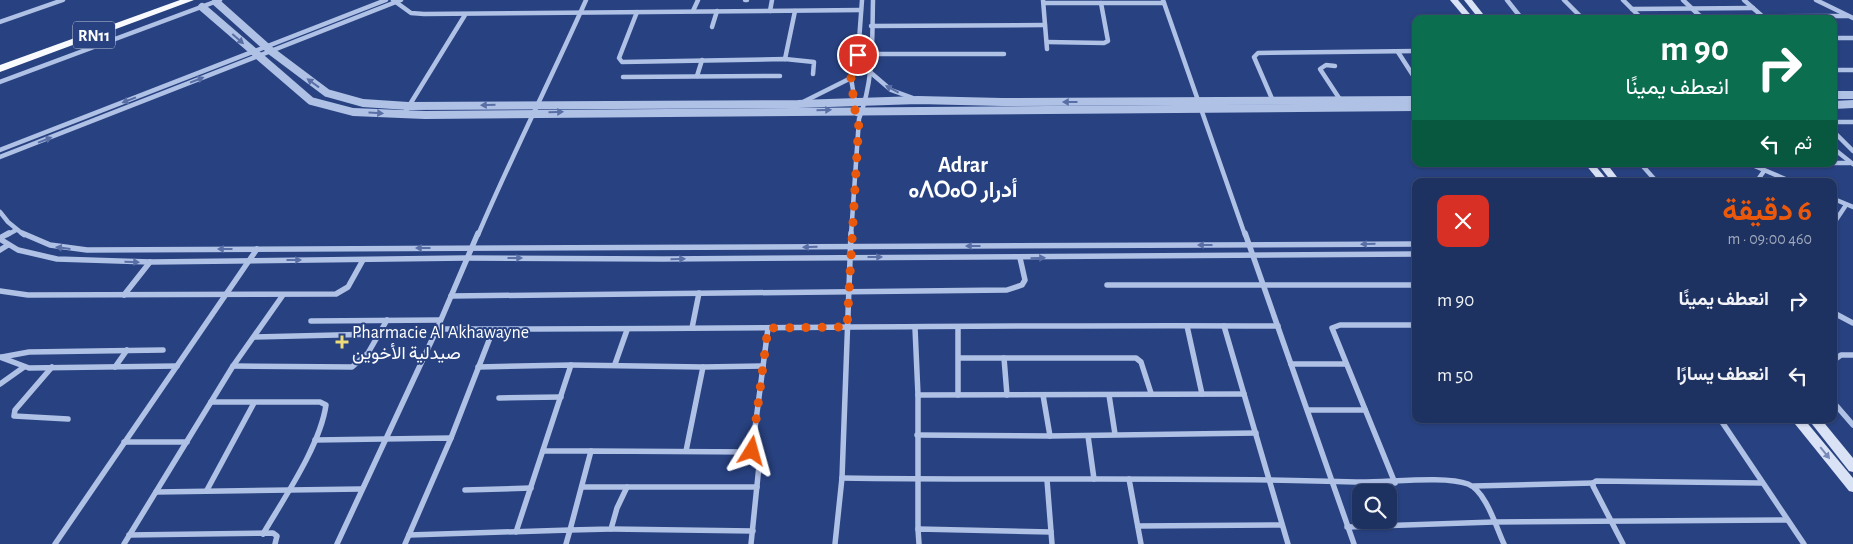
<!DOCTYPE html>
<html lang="ar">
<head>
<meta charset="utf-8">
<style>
  :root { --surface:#1e3261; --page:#263a67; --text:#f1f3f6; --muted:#a1aabd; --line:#3c4d76; --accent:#ea580c }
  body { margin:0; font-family:"Alegreya Sans",Vazirmatn,"Noto Sans Tifinagh",sans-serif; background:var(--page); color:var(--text); direction:rtl; height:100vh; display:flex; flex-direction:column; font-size:19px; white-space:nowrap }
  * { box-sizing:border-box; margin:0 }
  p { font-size:16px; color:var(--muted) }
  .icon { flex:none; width:28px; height:28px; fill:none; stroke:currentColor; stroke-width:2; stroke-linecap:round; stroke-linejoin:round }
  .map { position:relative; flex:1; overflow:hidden; direction:ltr }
  .details { position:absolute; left:1412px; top:178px; width:425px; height:245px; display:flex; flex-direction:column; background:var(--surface); border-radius:10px; box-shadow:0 1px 4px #0004,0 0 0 1px var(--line); direction:rtl }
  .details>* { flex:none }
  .banner { position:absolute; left:1412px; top:15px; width:425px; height:152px; border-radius:10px; box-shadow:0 1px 4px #0004,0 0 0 1px var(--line); direction:rtl; background:#0b6e4f; color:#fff; overflow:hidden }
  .buttons { position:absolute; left:1352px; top:484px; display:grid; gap:10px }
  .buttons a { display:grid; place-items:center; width:45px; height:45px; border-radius:10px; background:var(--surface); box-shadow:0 1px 4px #0004,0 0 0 1px var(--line); font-size:25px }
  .pin { position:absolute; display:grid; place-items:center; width:42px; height:42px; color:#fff; margin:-21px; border:2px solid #fff; border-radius:50%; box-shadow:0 1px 5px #0007 }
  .me { position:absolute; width:55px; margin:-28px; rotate:8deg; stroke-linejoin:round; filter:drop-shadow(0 0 4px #0008) }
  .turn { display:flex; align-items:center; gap:18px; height:105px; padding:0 25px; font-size:22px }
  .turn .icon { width:65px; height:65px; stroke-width:2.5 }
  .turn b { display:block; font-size:35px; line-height:42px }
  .then { display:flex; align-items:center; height:48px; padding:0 25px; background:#0003; gap:10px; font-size:19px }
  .round { display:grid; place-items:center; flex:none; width:52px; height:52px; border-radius:10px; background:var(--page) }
  .headline { display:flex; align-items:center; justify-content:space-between; height:85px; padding:0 25px }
  h1 { font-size:30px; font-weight:700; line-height:38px; color:var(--accent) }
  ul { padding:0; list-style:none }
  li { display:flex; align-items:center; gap:15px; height:75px; padding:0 25px }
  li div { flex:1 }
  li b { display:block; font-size:19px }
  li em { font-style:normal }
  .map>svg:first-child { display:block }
</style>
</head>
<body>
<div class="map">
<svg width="1853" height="544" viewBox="0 0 1853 544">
  <rect width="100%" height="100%" fill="#284281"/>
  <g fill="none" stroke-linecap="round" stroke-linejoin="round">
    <g stroke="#b0c1e6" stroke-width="4.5">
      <path d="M 393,0 L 411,13 L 424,14 L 861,10"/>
      <path d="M 745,0 L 747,0"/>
      <path d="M 1043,0 L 1047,49"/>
      <path d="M 1163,0 L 1245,235"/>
      <path d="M 1507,0 L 1522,19"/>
      <path d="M 1564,0 L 1582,18"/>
      <path d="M 1623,0 L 1641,18"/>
      <path d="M 1683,0 L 1701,17"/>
      <path d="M 1744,0 L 1762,16"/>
      <path d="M 1816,0 L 1853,18"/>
      <path d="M 1044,3 L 1164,3"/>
      <path d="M 1632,9 L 1753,8"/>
      <path d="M 693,11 L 698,0"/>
      <path d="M 770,11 L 772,0"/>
      <path d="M 637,12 L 619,58 L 622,62 L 785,59 L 814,62 L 813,74"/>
      <path d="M 1521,17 L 1848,16"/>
      <path d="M 0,22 L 63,0"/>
      <path d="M 871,26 L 1045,25"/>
      <path d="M 712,27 L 717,11"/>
      <path d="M 1834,38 L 1853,38"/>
      <path d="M 1047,42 L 1104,43 L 1108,41 L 1101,3"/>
      <path d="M 1398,52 L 1416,80"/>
      <path d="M 871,54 L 1004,54"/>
      <path d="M 785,59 L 795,11"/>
      <path d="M 1335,66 L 1326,65 L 1320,69 L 1341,101"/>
      <path d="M 1834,70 L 1853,70"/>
      <path d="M 870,72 L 891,90 L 913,98"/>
      <path d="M 697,76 L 702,60"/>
      <path d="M 623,77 L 780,76"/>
      <path d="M 0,82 L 220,0"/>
      <path d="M 1273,101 L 1254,57 L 1258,53 L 1416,51"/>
      <path d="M 803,102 L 851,78"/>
      <path d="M 404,114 L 465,15"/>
      <path d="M 857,114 L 851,78 L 858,55 L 862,0"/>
      <path d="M 1834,122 L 1853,122"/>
      <path d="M 1834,132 L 1853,151"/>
      <path d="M 1834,149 L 1853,164"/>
      <path d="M 0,150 L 386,0"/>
      <path d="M 0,157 L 401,0"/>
      <path d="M 1834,163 L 1850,163"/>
      <path d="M 1641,164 L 1656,181"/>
      <path d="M 1750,164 L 1790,181"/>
      <path d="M 1757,181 L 1764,171"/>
      <path d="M 1834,199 L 1853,207"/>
      <path d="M 0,212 L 8,222 L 24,235"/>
      <path d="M 1834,223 L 1846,205"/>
      <path d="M 7,235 L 16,230"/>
      <path d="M 478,235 C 512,155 551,79 586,0"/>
      <path d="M 851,235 L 859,119 C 874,80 872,41 873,0"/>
    </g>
    <g stroke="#b0c1e6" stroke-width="5.5">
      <path d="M 22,233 L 50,245 L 87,250 L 1416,244"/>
      <path d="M 1245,233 L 1354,544"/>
      <path d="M 0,238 L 9,233"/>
      <path d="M 0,239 L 18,250 L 57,259 L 150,262 L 466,258 L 663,259 L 1416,254"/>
      <path d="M 0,250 L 8,245"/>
      <path d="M 1107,285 L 1416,285"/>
      <path d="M 0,291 L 28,295 L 336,294 L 348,287 L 363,260"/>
      <path d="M 124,295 L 150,262"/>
      <path d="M 451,296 L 1007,290 L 1022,285 L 1025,280 L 1020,258"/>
      <path d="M 1834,313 L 1853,323"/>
      <path d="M 311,321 L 440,320"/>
      <path d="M 1187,326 L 1202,394"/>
      <path d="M 1224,326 L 1288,544"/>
      <path d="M 958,327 L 958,395"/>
      <path d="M 692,328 L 699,293"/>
      <path d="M 915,328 L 918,395 L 918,529"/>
      <path d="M 437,329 C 717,330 998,324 1278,326"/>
      <path d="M 255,337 L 378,334"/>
      <path d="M 0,357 L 29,368 L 177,366"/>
      <path d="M 2,357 L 29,352 L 163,350"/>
      <path d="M 959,358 L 1136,358 L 1141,362 L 1151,393"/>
      <path d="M 1004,358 L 1007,395"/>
      <path d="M 1834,360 L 1841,355 L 1853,355"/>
      <path d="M 615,364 L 627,330"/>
      <path d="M 1291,364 L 1346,364"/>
      <path d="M 571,365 L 703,367 L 686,451"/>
      <path d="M 233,366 L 352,367 L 368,353 L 387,320"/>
      <path d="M 52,367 L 15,410 L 14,416 L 68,419"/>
      <path d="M 115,367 L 127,350"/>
      <path d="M 478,367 L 571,365 L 516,532"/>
      <path d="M 703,367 L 763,366"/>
      <path d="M 0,384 L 24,367"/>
      <path d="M 918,395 L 1244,394"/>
      <path d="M 1043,395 L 1050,436"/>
      <path d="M 1109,395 L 1115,434"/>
      <path d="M 499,398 L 561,397"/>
      <path d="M 211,402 L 320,402 L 326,405 C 320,446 284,498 263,534"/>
      <path d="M 1834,403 L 1853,425"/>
      <path d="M 1308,410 L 1365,410"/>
      <path d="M 1720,419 L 1804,544"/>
      <path d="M 917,435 L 1050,436 L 1256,433"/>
      <path d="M 1088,436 L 1094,479"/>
      <path d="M 451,438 L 493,330"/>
      <path d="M 315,440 L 451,438 L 405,544"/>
      <path d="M 124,442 L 187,442"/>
      <path d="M 543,451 L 591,451"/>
      <path d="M 752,451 L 768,328"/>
      <path d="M 842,478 C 1013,481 1184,476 1356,482 C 1384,483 1445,475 1468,484 C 1486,491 1496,527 1504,544"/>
      <path d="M 1129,479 L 1141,544"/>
      <path d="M 1047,480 L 1052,544"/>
      <path d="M 1395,483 L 1332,328 L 1340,325 L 1416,325"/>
      <path d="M 1474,486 L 1593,483"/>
      <path d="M 582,487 L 757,487"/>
      <path d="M 627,487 L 617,508 L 611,529 L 570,530 L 591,451 L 756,452 L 760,456 L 751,544"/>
      <path d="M 207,490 L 254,403"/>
      <path d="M 465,490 L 531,488"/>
      <path d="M 156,492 L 361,489"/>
      <path d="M 1138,526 L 1282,525"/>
      <path d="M 1347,527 L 1494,522 L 1787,520"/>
      <path d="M 611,529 L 753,531"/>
      <path d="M 129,535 L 273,533 L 277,536 L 275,544"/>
      <path d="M 409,535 L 570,530 L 566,544"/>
      <path d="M 55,544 L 257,249"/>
      <path d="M 124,544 L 233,366 L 283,295"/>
      <path d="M 337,544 L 437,329 L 478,233"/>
      <path d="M 835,544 L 842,478 L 851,233"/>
      <path d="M 919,544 L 918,529 L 1051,532"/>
      <path d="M 1623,544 L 1593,486 L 1593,483 L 1596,481 L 1761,483"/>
    </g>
    <g stroke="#b0c1e6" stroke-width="8">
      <path d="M 216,2 L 271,51 L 327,93 L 363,103 L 408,106 L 798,104 L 918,100 L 1002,102 L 1416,100"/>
      <path d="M 202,7 L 311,101 L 353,112 L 425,115 L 1416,107"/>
      <path d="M 1834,95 L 1853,95"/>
      <path d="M 1834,105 L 1853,104"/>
    </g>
    <g fill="#dae2f6" fill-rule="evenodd">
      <path d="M 1450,0 L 1458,0 L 1474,19 L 1466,19 Z"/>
      <path d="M 1464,0 L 1472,0 L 1487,19 L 1479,19 Z"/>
      <path d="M 1585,164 L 1594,164 L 1608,181 L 1599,181 Z"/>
      <path d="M 1598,164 L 1607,164 L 1620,181 L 1611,181 Z"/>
      <path d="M 1791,419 L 1804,419 L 1853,478 L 1853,492 L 1849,491 Z"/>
      <path d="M 1808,419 L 1821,419 L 1853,458 L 1853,472 L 1849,471 Z"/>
    </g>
    <path fill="#f8fafe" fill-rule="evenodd" d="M 180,0 L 194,0 L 0,72 L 0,65 Z"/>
  </g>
  <defs><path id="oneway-solid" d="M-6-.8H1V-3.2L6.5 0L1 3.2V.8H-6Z" transform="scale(1.25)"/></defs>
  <g fill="#586ea4">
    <use href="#oneway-solid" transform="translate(238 39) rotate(41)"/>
    <use href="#oneway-solid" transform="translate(197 80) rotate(-21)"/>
    <use href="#oneway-solid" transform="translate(313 83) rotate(-144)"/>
    <use href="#oneway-solid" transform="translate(892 89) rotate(-152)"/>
    <use href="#oneway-solid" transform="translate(129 100) rotate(159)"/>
    <use href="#oneway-solid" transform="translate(1070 102) rotate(180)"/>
    <use href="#oneway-solid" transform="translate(488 105) rotate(179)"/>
    <use href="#oneway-solid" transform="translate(824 110) rotate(-1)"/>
    <use href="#oneway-solid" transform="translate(556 112) rotate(-1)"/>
    <use href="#oneway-solid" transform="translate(376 113) rotate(3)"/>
    <use href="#oneway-solid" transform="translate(45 140) rotate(-21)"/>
    <use href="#oneway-solid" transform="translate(1368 244) rotate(179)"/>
    <use href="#oneway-solid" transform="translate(1205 245) rotate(180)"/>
    <use href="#oneway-solid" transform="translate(973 246) rotate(180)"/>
    <use href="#oneway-solid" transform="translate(810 247) rotate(179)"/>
    <use href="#oneway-solid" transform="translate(63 248) rotate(-173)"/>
    <use href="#oneway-solid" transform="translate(423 248) rotate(-180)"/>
    <use href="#oneway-solid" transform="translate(225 249) rotate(-180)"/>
    <use href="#oneway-solid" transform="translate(875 257)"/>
    <use href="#oneway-solid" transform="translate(515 258)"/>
    <use href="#oneway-solid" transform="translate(1038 258) rotate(-1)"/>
    <use href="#oneway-solid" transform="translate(678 259) rotate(-1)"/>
    <use href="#oneway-solid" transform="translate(294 260)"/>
    <use href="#oneway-solid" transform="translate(132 262) rotate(1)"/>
  </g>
  <use fill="#788ab6" href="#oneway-solid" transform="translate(1825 453) rotate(51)"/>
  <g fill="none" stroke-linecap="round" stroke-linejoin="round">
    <path stroke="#ea580c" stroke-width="9" stroke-dasharray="0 16.2" d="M 752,451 L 768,328 L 847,327 L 859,119 L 855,110 L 851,78 L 858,55"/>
  </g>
  <path fill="#eddc77" stroke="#284281" stroke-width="2" d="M339.5 334.5h5v5h5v5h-5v5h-5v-5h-5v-5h5z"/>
  <g text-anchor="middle" stroke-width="4" stroke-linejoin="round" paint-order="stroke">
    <rect fill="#284281" stroke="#bec6d9" stroke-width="1" x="73" y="21.5" width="42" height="27" rx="4"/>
    <g font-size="16" font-weight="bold" fill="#fff">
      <text x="94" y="41">RN11</text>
    </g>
    <g font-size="18" fill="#fff" stroke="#284281" text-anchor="start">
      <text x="352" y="338">Pharmacie Al Akhawayne<tspan x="352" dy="21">صيدلية الأخوين</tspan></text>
    </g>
    <g font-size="22" font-weight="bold" fill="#fff" stroke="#284281">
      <text x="963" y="172">Adrar<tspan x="963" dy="25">ⴰⴷⵔⴰⵔ أدرار</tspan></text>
    </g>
  </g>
</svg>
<div class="buttons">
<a><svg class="icon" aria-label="search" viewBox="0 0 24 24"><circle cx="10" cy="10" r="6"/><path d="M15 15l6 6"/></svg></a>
</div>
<div class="pin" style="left:858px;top:55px;background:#d93025"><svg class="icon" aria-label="arrive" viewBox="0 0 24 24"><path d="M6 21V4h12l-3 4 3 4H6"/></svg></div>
<svg class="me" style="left:752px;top:451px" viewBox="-20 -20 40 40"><path d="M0-17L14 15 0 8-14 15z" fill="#ea580c" stroke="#fff" stroke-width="4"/></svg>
<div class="banner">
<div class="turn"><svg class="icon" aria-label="right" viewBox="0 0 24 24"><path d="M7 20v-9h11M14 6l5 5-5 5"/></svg><div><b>90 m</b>انعطف يمينًا</div></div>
<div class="then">ثم<svg class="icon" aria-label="left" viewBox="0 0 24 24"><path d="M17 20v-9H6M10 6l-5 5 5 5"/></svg></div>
</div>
<section class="details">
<div class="headline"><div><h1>6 دقيقة</h1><p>460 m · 09:00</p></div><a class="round" style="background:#d93025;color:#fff"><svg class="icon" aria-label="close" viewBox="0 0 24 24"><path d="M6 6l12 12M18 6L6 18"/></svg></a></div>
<ul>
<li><svg class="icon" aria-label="right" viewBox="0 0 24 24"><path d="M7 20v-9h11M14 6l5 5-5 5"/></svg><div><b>انعطف يمينًا</b></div><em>90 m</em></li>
<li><svg class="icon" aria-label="left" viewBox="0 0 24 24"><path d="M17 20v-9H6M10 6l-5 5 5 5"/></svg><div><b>انعطف يسارًا</b></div><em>50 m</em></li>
</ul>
</section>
</div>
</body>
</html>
